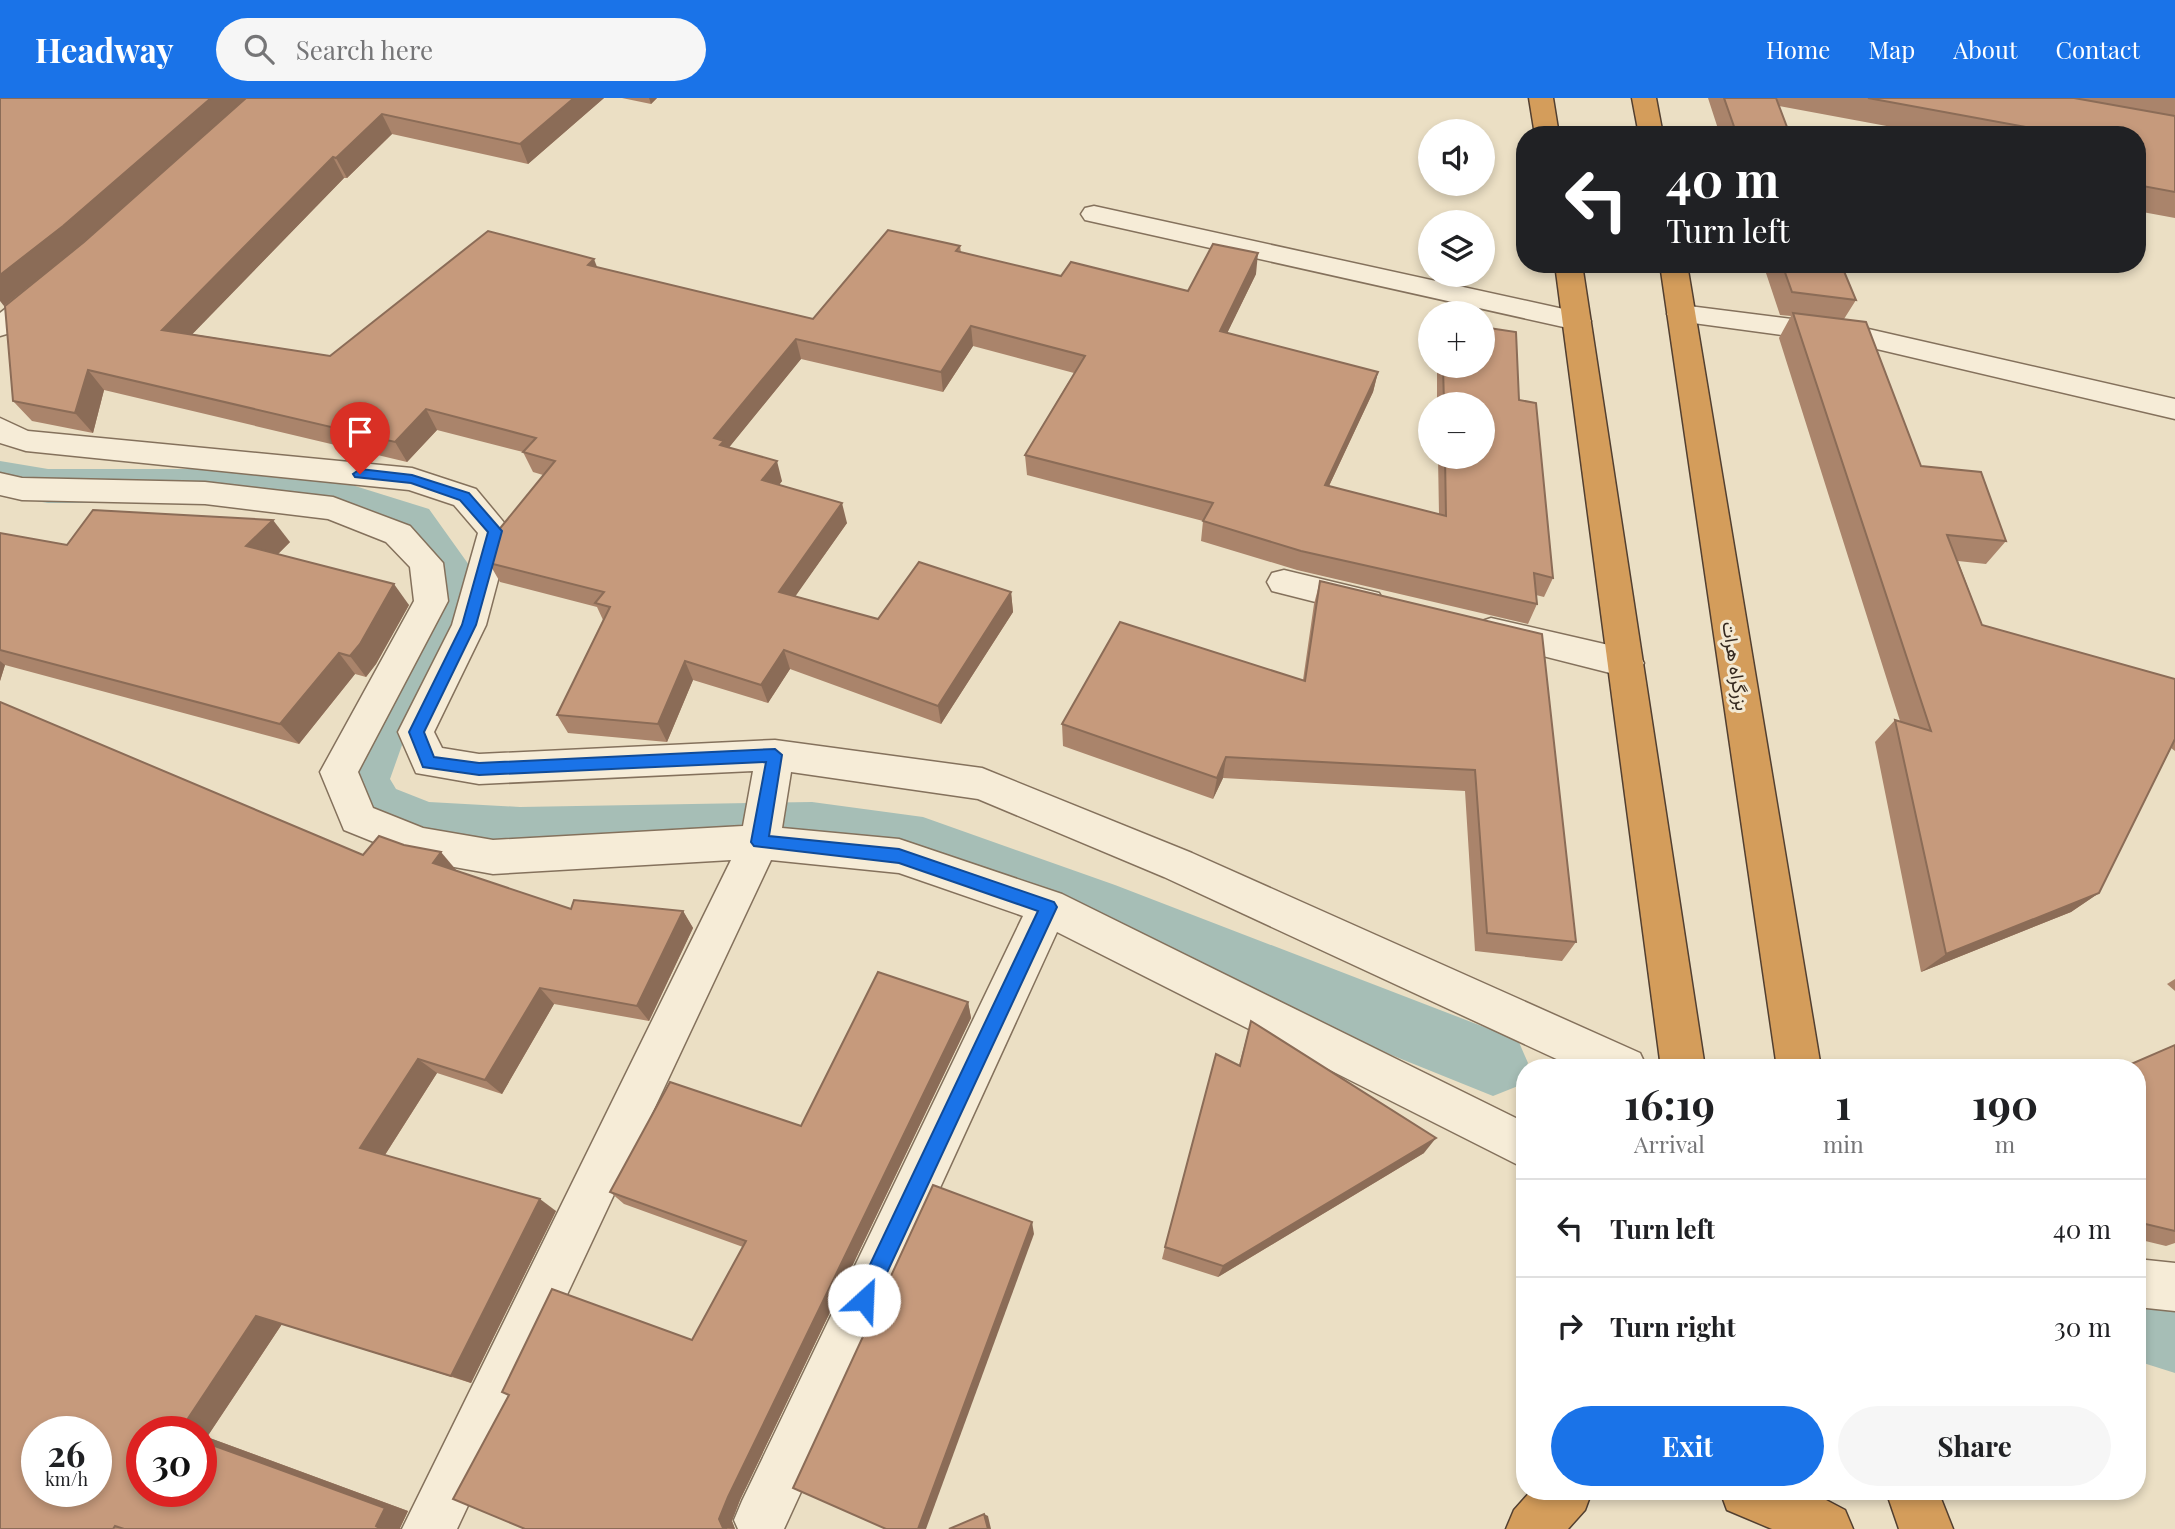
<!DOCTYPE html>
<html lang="en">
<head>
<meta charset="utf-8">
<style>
  :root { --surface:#fff; --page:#f6f6f6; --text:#202124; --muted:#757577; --line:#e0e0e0; --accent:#1a73e8 }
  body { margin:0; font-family:"Playfair Display",Vazirmatn,serif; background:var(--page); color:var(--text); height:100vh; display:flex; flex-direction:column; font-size:26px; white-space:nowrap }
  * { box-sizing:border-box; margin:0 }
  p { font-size:23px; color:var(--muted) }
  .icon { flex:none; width:38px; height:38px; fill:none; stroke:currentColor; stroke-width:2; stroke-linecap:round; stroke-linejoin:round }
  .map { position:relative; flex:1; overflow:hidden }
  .side { position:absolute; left:1516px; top:961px; width:630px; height:441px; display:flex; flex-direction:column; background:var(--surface); border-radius:28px; box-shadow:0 4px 10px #0003 }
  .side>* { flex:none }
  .top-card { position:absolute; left:1516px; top:28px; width:630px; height:147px; border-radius:28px; box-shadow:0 4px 10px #0003; background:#202124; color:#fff; overflow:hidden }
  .controls { position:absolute; left:1418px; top:21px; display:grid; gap:14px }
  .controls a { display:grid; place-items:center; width:77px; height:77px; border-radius:50%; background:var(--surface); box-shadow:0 4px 10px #0003; font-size:35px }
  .speed { position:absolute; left:21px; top:1318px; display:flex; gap:14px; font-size:35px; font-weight:700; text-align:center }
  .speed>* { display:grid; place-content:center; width:91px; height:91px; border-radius:50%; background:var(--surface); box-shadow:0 4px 10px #0003; line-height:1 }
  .speed small { font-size:18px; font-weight:400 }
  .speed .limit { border:10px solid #d22; background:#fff; color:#111 }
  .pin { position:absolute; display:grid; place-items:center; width:60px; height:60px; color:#fff; margin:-72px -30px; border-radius:50% 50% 50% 0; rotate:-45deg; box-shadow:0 0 7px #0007 }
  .pin .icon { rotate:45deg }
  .me { position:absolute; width:77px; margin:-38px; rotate:25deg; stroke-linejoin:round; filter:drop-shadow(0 0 5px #0008) }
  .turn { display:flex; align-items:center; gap:24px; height:147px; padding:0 35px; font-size:32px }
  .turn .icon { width:91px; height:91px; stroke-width:2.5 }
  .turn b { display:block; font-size:49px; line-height:60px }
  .eta { display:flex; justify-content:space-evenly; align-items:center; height:119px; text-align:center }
  .eta b { font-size:42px; font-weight:700; line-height:49px }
  .cta { display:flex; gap:14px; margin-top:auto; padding:14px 35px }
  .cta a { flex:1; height:80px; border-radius:42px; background:var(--accent); color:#fff; font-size:28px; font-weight:700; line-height:80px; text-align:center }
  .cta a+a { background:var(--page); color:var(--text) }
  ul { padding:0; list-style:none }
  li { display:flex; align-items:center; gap:21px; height:98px; padding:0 35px; border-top:2px solid var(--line) }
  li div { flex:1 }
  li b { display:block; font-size:26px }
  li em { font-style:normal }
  header { display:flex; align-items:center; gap:42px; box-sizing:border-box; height:98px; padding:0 35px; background:var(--accent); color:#fff }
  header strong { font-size:33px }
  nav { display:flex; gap:38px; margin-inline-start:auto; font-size:24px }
  .search { width:490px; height:63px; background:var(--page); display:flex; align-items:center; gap:18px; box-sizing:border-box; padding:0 24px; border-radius:38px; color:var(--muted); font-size:26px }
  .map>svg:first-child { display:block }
</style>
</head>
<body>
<header>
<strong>Headway</strong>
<div class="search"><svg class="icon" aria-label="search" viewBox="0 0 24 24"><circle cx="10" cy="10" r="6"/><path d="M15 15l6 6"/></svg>Search here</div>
<nav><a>Home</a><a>Map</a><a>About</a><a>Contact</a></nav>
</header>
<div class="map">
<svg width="2175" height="1431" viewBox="0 0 2175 1431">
  <rect width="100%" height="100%" fill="#ebdfc4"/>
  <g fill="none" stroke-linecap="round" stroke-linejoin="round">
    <g fill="#a6beb6" fill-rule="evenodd">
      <path d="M 0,363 L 48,371 L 254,371 L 339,383 L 429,411 L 469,467 L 468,517 L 407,633 L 390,681 L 396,691 L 429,704 L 520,709 L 812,704 L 923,719 L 1115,787 L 1518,942 L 1528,965 L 1518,988 L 1493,998 L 1069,827 L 921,772 L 812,756 L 520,761 L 427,756 L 352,727 L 330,681 L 349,632 L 414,517 L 416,470 L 393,437 L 335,418 L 254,405 L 48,405 L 0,397 Z"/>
      <path d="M 2137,1185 L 2175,1197 L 2175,1275 L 2137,1263 Z"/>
    </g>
    <g stroke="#84715c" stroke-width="3">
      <g id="minor">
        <path d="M 1094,108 L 1577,214 L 1587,217 L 1591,223 L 1587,229 L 1577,232 L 1085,122 L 1081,116 L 1085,110 Z"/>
        <path d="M 48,183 L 58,185 L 62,191 L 58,197 L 10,235 L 0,238 L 0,215 L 38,185 Z"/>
        <path d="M 1681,207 L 1864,230 L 2175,301 L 2175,321 L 1864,248 L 1671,222 L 1667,216 L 1671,210 Z"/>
        <path d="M 0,320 L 28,333 L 412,370 L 476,391 L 511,433 L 486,527 L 434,634 L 442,650 L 479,656 L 775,642 L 982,670 L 1192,755 L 1640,955 L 1647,970 L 1576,970 L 1164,779 L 978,701 L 791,674 L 782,730 L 899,741 L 1062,796 L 1524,1024 L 1524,1070 L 1057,834 L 784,1431 L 738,1431 L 734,1422 L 742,1403 L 1023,818 L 899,775 L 771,762 L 457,1431 L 402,1431 L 731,762 L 493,776 L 421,763 L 344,732 L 320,674 L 414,503 L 410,469 L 386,444 L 328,421 L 205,406 L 22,402 L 0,397 L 0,375 L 22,380 L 205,384 L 333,399 L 410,428 L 443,465 L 448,503 L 358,674 L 373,710 L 423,730 L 493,742 L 743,728 L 753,673 L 479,686 L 416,675 L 398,634 L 452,527 L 478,435 L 454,407 L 409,392 L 26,353 L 0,345 Z"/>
        <path d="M 1284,472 L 1379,495 L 1384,504 L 1379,513 L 1367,517 L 1272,493 L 1267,484 L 1272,475 Z"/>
        <path d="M 1491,520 L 1626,551 L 1638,555 L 1644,565 L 1638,575 L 1626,579 L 1479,542 L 1474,533 L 1479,524 Z"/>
        <path d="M 2137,1161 L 2175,1165 L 2175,1213 L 2137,1209 Z"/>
      </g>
    </g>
    <g stroke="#523f30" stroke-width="3">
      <g id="highway">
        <path d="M 1529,0 L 1553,0 L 1559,37 L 1535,37 Z"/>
        <path d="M 1632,0 L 1656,0 L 1663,37 L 1639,37 Z"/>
        <path d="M 1555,166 L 1582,166 L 1705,970 L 1661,970 Z"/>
        <path d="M 1660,166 L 1687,166 L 1821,970 L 1777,970 Z"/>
        <path d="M 1531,1393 L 1592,1393 L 1585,1412 L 1568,1431 L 1506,1431 L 1514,1412 Z"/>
        <path d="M 1720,1393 L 1809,1393 L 1845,1412 L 1853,1431 L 1772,1431 L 1727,1412 Z"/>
        <path d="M 1886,1393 L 1938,1393 L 1953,1431 L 1899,1431 Z"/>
      </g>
    </g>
    <use href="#minor" fill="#f6ecd7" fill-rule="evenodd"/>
    <use href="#highway" fill="#d49d5b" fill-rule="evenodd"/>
  </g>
  <g fill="#aa846b">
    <path d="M 246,0 L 604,0 L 528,66 L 392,36 L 347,80 L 344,80 L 192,236 L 330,258 L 597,170 L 813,221 L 960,148 L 961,154 L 1061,178 L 1188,193 L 1256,176 L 1227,235 L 1378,274 L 1373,294 L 1329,388 L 1439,416 L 1438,359 L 1482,359 L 1482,306 L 1437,306 L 1437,268 L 1482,268 L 1519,302 L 1553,480 L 1544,499 L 1536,497 L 1537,506 L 1528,526 L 1297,472 L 1201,443 L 1203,423 L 1027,377 L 1025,357 L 1074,275 L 973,248 L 943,294 L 801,261 L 729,349 L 782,383 L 779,387 L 847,425 L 795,498 L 878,521 L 1011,494 L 1013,514 L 941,626 L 790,571 L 768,605 L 693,582 L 667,644 L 568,635 L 557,617 L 603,522 L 597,509 L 500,484 L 489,465 L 543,377 L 533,374 L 523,354 L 437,332 L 407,364 L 104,292 L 93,335 L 32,323 L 13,303 L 84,144 Z"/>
    <path d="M 622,0 L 657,0 L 651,6 Z"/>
    <path d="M 1708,0 L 2175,0 L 2175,120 L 2137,113 L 2137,37 L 1935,37 L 1779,8 L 1790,37 L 1720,37 Z"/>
    <path d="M 1763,166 L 1841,166 L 1856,202 L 1844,221 L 1921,368 L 2006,443 L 1986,466 L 1958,463 L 1982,527 L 2175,581 L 2175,653 L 2171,650 L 2099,795 L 2071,814 L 1921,874 L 1875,644 L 1895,622 L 1900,623 L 1779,240 L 1791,218 L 1780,217 Z"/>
    <path d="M 0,435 L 67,447 L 290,444 L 278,456 L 409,507 L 376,566 L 366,579 L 355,576 L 299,646 L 5,567 L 0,583 Z"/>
    <path d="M 1320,483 L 1542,536 L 1576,844 L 1562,863 L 1475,853 L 1465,693 L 1223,680 L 1213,701 L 1063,648 L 1062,626 L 1303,582 L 1314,506 Z"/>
    <path d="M 363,757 L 457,773 L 571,811 L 683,813 L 693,830 L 649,923 L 554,906 L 502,996 L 437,975 L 385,1057 L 556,1113 L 471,1285 L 282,1226 L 207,1339 L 408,1413 L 400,1430 L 401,1431 L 0,1431 Z"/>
    <path d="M 2175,881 L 2175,893 L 2167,886 Z"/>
    <path d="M 968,904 L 971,920 L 740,1402 L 732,1423 L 735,1431 L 525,1431 L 692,1242 L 743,1149 L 624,1106 L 610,1094 L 801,1028 Z"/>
    <path d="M 1251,923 L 1424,1055 L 1218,1179 L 1162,1161 L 1165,1149 L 1239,967 Z"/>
    <path d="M 2175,947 L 2175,1145 L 2166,1148 L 2137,1141 L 2137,970 Z"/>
  </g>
  <g fill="#8b6c57">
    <path d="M 211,0 L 246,0 L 78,149 L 4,208 L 0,203 L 0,177 Z"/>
    <path d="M 574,0 L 604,0 L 528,66 L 520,46 Z"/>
    <path d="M 649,0 L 657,0 L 651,6 Z"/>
    <path d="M 382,16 L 392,36 L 347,80 L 336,60 Z"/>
    <path d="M 333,59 L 344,80 L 177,252 L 162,232 Z"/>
    <path d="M 1258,155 L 1256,176 L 1218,254 L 1220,233 Z"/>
    <path d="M 594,161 L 602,182 L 588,167 Z"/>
    <path d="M 971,228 L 973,248 L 943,294 L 941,274 Z"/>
    <path d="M 796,241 L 801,261 L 727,352 L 714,340 Z"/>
    <path d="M 88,272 L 104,292 L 93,335 L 75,315 Z"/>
    <path d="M 1378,274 L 1373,294 L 1320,407 L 1325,387 Z"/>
    <path d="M 426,311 L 437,332 L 407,364 L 395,344 Z"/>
    <path d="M 777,363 L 782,383 L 768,402 L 762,382 Z"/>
    <path d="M 842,405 L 847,425 L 785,513 L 779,494 Z"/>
    <path d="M 273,422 L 290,444 L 264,470 L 246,448 Z"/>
    <path d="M 394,486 L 409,507 L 376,566 L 366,579 L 350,558 Z"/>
    <path d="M 1011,494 L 1013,514 L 941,626 L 938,608 Z"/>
    <path d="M 784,552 L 790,571 L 768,605 L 761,587 Z"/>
    <path d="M 339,555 L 355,576 L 299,646 L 280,626 Z"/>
    <path d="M 0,563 L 5,567 L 0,583 Z"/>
    <path d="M 685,563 L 693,582 L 667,644 L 658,626 Z"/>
    <path d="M 1226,659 L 1223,680 L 1213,701 L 1217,680 Z"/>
    <path d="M 441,754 L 457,773 L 433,765 Z"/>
    <path d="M 2099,795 L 2071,814 L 1921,874 L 1946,856 Z"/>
    <path d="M 683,813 L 693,830 L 649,923 L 637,908 Z"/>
    <path d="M 540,890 L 554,906 L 502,996 L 485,982 Z"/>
    <path d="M 968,904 L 971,920 L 740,1402 L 732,1423 L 735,1431 L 723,1430 L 719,1421 L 728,1399 Z"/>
    <path d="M 418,961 L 437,975 L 381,1063 L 360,1050 Z"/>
    <path d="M 1436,1040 L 1424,1055 L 1218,1179 L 1223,1168 Z"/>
    <path d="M 540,1101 L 556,1113 L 471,1285 L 451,1278 Z"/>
    <path d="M 1032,1124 L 1034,1136 L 926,1431 L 918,1431 Z"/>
    <path d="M 256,1218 L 282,1226 L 207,1339 L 408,1413 L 400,1430 L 401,1431 L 381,1431 L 201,1343 L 201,1334 L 179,1334 Z"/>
    <path d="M 984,1416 L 988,1418 L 991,1431 L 988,1431 Z"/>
  </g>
  <g fill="#c69a7c" stroke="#8b6c57" stroke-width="2" fill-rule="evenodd">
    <path d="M 0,0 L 211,0 L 63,128 L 0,177 Z"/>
    <path d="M 246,0 L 574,0 L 520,46 L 382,16 L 336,60 L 333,59 L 162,232 L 330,258 L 488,133 L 594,161 L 588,167 L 813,221 L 888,132 L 960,148 L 956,153 L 1061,178 L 1071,164 L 1188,193 L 1213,146 L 1258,155 L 1220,233 L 1378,274 L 1325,387 L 1446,418 L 1445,359 L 1482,359 L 1482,306 L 1444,306 L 1443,268 L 1482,268 L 1482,229 L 1516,234 L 1519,302 L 1536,305 L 1553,480 L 1534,475 L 1537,506 L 1301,453 L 1203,423 L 1213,405 L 1025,357 L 1085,258 L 971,228 L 941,274 L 796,241 L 714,340 L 724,343 L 720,347 L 777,363 L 762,382 L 842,405 L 779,494 L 878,521 L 919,464 L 1011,494 L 938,608 L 784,552 L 761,587 L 685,563 L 658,626 L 557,617 L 610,509 L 595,505 L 604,494 L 489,465 L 497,434 L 555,363 L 523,354 L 536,340 L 426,311 L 395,344 L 88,272 L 75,315 L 13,303 L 5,208 L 84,144 Z"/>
    <path d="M 1724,0 L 1776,0 L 1790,37 L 1737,37 Z"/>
    <path d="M 1868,0 L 2074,0 L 2175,18 L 2175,94 L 2137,87 L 2137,37 L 2070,37 Z"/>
    <path d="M 1782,166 L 1841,166 L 1856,202 L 1792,194 Z"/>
    <path d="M 1793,215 L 1866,224 L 1921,368 L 1981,374 L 2006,443 L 1947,437 L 1982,527 L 2175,581 L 2175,641 L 2099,795 L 1946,856 L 1895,622 L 1931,633 Z"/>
    <path d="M 93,412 L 273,422 L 246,448 L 394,486 L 360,546 L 350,558 L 339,555 L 280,626 L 0,552 L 0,435 L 67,447 Z"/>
    <path d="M 1320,483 L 1542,536 L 1576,844 L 1487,835 L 1475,672 L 1226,659 L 1217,680 L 1062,626 L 1120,524 L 1305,583 Z"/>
    <path d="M 0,604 L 363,757 L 379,738 L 404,747 L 441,754 L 433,765 L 571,811 L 574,802 L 683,813 L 637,908 L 540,890 L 485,982 L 418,961 L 360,1050 L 540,1101 L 451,1278 L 256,1218 L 179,1334 L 142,1334 L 142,1393 L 201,1393 L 201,1343 L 385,1410 L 376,1428 L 381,1431 L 124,1431 L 115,1428 L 113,1431 L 0,1431 ZM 37,1334 L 96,1334 L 96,1393 L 37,1393 Z"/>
    <path d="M 878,874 L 968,904 L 728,1399 L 719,1421 L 723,1430 L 727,1431 L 525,1431 L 453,1401 L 509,1297 L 502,1294 L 552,1191 L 692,1242 L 746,1143 L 610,1094 L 670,984 L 801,1028 Z"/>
    <path d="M 1251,923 L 1436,1040 L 1223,1168 L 1165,1149 L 1216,956 L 1240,968 Z"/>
    <path d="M 2175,947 L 2175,1133 L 2137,1124 L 2137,970 L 2122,970 Z"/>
    <path d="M 933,1087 L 1032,1124 L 918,1431 L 886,1431 L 793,1390 Z"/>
    <path d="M 984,1416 L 988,1431 L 949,1431 Z"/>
  </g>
  <path fill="#1a73e8" stroke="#114b97" stroke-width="2" d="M 360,371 L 412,377 L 469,395 L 502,433 L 476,527 L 424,634 L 434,659 L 479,665 L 775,651 L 782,657 L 769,738 L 899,751 L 1054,804 L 1057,809 L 871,1209 L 864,1212 L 857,1209 L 854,1202 L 857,1194 L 1038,813 L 899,765 L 754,748 L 751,744 L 766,664 L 479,677 L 423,669 L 409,634 L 462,527 L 488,434 L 460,402 L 411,385 L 355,379 L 353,376 Z"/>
  <g text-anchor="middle" stroke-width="6" stroke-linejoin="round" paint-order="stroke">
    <g font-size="19" fill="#35291f" stroke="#f3e9d3">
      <text transform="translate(1736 568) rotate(81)" y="7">بزرگراه هرات</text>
    </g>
  </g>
</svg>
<div class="controls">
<a><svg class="icon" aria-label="sound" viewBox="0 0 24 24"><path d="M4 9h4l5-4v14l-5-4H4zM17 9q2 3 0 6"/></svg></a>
<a><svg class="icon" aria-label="layers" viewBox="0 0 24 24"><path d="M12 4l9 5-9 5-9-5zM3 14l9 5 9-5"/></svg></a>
<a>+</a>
<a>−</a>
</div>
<div class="speed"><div>26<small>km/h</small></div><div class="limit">30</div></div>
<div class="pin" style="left:360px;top:376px;background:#d93025"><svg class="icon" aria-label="arrive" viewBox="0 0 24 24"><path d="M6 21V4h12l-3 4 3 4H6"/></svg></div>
<svg class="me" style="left:864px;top:1202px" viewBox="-20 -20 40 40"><circle r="19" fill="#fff"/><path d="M0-13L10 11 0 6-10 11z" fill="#1a73e8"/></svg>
<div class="top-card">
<div class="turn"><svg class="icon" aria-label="left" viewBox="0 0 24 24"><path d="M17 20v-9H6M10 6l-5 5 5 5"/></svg><div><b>40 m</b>Turn left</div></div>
</div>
<section class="side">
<div class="eta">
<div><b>16:19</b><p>Arrival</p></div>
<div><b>1</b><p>min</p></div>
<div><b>190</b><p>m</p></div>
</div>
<ul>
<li><svg class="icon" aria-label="left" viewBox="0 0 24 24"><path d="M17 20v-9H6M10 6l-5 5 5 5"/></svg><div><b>Turn left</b></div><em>40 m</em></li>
<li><svg class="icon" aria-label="right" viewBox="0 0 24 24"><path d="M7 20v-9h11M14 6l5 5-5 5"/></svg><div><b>Turn right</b></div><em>30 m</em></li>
</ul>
<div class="cta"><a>Exit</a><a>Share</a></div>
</section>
</div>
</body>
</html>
